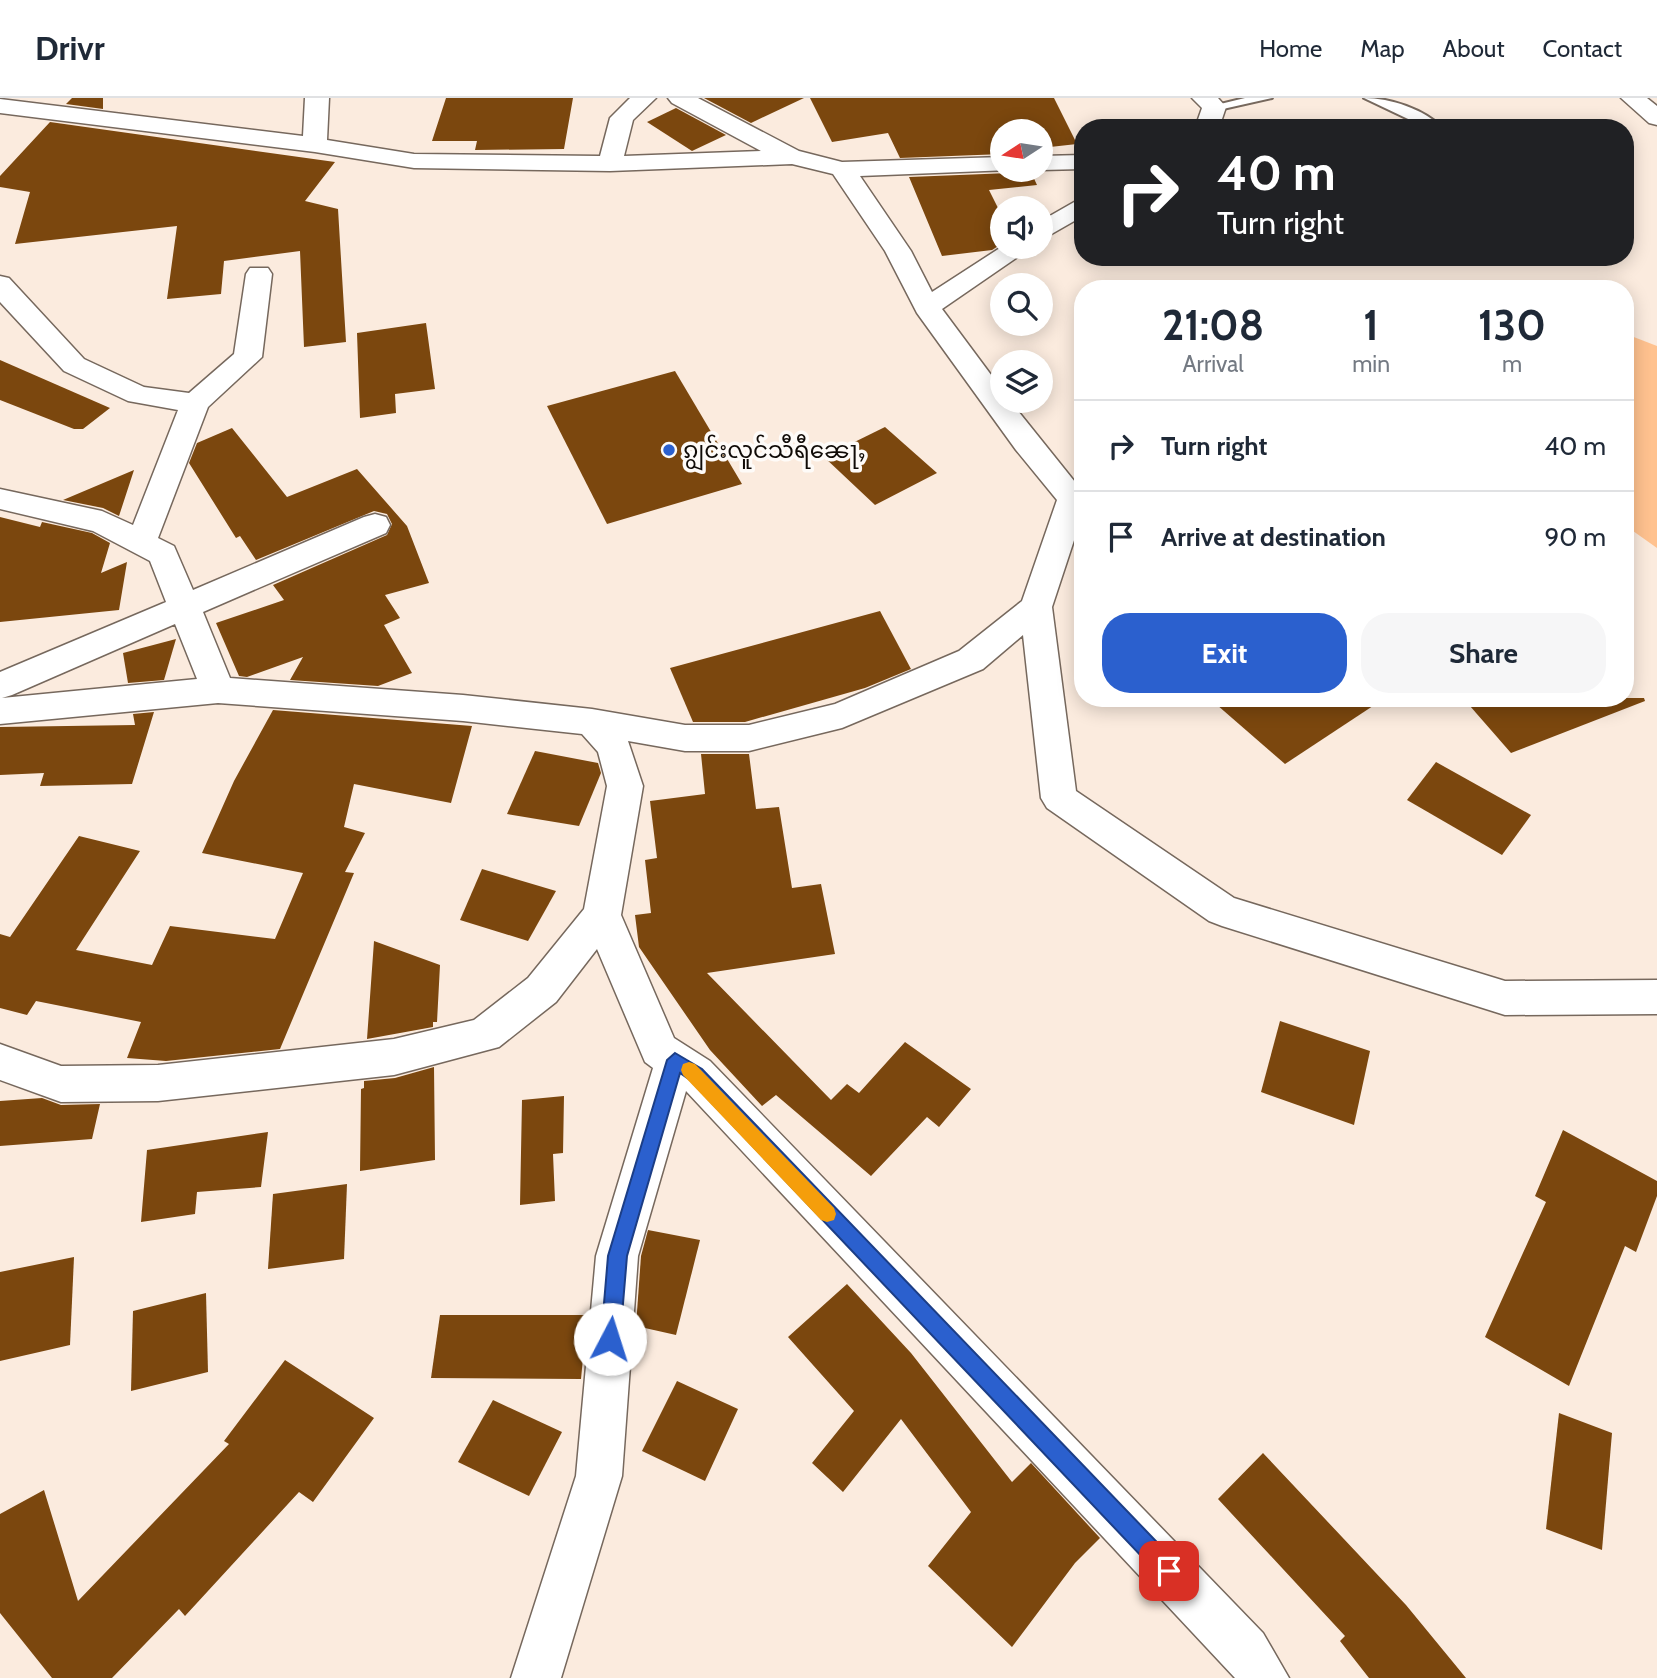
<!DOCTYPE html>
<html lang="en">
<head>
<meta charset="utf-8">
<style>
  :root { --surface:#fff; --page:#f6f6f7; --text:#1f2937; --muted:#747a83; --line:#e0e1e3; --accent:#2b60ce }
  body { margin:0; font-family:Cabin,"Noto Sans Myanmar",sans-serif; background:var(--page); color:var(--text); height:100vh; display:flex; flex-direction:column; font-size:26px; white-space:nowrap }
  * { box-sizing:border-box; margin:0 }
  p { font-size:23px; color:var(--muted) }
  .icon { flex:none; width:38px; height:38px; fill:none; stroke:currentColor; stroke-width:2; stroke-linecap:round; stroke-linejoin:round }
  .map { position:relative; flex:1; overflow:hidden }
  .drawer { position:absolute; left:1074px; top:182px; width:560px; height:427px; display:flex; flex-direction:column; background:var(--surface); border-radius:28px; box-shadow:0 4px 18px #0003 }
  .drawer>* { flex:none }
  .banner { position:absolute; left:1074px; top:21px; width:560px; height:147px; border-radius:28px; box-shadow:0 4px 18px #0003; background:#202124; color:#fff; overflow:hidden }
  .needle { width:46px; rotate:258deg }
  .controls { position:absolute; left:990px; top:21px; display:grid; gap:14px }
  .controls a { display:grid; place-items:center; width:63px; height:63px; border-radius:50%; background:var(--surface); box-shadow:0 4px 18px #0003; font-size:35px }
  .pin { position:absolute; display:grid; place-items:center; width:60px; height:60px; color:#fff; margin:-30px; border-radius:14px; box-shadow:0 4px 10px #0006 }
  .me { position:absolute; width:77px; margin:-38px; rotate:5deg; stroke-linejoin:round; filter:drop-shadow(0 0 5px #0008) }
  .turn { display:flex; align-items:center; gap:24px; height:147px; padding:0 28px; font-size:32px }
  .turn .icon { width:91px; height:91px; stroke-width:2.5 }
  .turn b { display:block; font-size:49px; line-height:60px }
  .eta { display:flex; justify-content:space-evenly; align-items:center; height:119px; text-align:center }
  .eta b { font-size:42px; font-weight:700; line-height:49px }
  .cta { display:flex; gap:14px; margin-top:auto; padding:14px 28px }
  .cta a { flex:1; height:80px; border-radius:28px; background:var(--accent); color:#fff; font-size:28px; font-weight:700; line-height:80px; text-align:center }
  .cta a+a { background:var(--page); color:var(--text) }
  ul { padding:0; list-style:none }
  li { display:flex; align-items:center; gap:21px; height:91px; padding:0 28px; border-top:2px solid var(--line) }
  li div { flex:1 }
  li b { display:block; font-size:26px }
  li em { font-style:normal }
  header { display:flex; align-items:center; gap:42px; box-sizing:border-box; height:98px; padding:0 35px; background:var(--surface); border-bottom:2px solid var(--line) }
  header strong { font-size:33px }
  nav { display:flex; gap:38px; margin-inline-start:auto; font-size:24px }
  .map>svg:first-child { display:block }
</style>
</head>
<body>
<header>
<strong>Drivr</strong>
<nav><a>Home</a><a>Map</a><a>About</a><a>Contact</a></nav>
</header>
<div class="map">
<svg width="1657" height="1580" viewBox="0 0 1657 1580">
  <rect width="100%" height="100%" fill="#fbebde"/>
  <path fill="#ffc28f" d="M 1626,236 L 1657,248 L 1657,450 L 1626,428 Z"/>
  <g fill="#7b470e">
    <path d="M 72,0 L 103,0 L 103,11 L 66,6 Z"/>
    <path d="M 446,0 L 573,0 L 564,51 L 475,52 L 477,43 L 432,43 Z"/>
    <path d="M 704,0 L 804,0 L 751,25 Z"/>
    <path d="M 810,0 L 1054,0 L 1077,46 L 1041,50 L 1041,33 L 1003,33 L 1003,56 L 900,60 L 888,35 L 832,44 Z"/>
    <path d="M 676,10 L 726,37 L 692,53 L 647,24 Z"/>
    <path d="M 50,24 L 335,64 L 305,103 L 338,111 L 346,244 L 304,249 L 300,153 L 224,163 L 221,196 L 167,201 L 177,128 L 15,146 L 30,94 L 0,89 L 0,78 Z"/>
    <path d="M 1013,72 L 1030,72 L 1037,87 L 989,92 L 1003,120 L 1003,145 L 992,152 L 942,158 L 909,79 L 1010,75 Z"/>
    <path d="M 426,225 L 435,291 L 395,296 L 396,315 L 360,320 L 357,235 Z"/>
    <path d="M 0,262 L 110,310 L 83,331 L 74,331 L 0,302 Z"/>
    <path d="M 675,273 L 742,386 L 607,426 L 547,308 Z"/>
    <path d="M 885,329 L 937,375 L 875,407 L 824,359 Z"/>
    <path d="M 232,330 L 287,399 L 357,371 L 407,428 L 429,485 L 385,497 L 400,520 L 384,527 L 412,575 L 378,588 L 290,582 L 303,559 L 247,579 L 239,578 L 216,525 L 284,502 L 273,487 L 387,437 L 392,426 L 387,416 L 374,413 L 256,462 L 240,438 L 236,440 L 189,365 L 197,345 Z"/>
    <path d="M 134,372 L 119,418 L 103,410 L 63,402 Z"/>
    <path d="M 0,419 L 40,429 L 42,424 L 92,435 L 110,445 L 101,475 L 127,464 L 119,512 L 0,524 Z"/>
    <path d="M 880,513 L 911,571 L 865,590 L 745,624 L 693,624 L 670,570 Z"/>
    <path d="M 176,541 L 164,582 L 128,585 L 123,555 Z"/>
    <path d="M 1209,600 L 1385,600 L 1285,666 Z"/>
    <path d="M 1463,600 L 1644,600 L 1645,603 L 1511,655 Z"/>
    <path d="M 273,612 L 472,628 L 451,705 L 354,686 L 344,729 L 365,735 L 345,774 L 354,775 L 280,951 L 166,963 L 127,960 L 141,924 L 36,903 L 27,917 L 0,910 L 0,836 L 10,839 L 79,738 L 140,753 L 76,852 L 152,867 L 170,828 L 275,841 L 303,775 L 202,755 L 234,683 Z"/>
    <path d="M 154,614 L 132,686 L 40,688 L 44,675 L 0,677 L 0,629 L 135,627 L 133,616 Z"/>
    <path d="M 535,653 L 598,665 L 601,675 L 579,728 L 507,716 Z"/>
    <path d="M 701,656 L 749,656 L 756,711 L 779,709 L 792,790 L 821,786 L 835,856 L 707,875 L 831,1002 L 847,986 L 859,995 L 905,944 L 971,991 L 939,1029 L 927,1019 L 871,1078 L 776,997 L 762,1008 L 710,952 L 639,849 L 635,817 L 651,815 L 645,762 L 657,760 L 650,703 L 705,696 Z"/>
    <path d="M 1436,664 L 1531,717 L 1502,757 L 1407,702 Z"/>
    <path d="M 482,771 L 556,793 L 528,843 L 460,822 Z"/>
    <path d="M 374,843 L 440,867 L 437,924 L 433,924 L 433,929 L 367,941 Z"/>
    <path d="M 1280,923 L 1370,953 L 1354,1027 L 1261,994 Z"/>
    <path d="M 434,969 L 435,1062 L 360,1073 L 361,991 L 364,990 L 364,983 L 395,980 Z"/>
    <path d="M 564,998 L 563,1055 L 553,1056 L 555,1103 L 520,1107 L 522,1002 Z"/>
    <path d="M 42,1000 L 61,1007 L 100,1006 L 92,1041 L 0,1048 L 0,1003 Z"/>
    <path d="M 1563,1032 L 1657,1083 L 1657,1098 L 1636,1154 L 1625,1148 L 1569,1288 L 1485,1239 L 1546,1104 L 1535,1098 Z"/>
    <path d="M 268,1034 L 261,1089 L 197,1094 L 195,1116 L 141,1124 L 147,1052 Z"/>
    <path d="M 347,1086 L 344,1161 L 268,1171 L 273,1096 Z"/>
    <path d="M 648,1132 L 700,1142 L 676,1237 L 636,1228 L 641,1158 Z"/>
    <path d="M 74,1159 L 70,1247 L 0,1263 L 0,1174 Z"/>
    <path d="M 847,1186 L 911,1255 L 1012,1384 L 1031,1365 L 1100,1440 L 1075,1465 L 1012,1549 L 928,1468 L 971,1414 L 901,1321 L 843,1394 L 812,1365 L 854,1313 L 788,1239 Z"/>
    <path d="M 206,1195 L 208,1274 L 131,1293 L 133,1213 Z"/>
    <path d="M 440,1217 L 587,1217 L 581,1281 L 431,1280 Z"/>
    <path d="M 285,1262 L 374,1320 L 313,1404 L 299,1394 L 185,1518 L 179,1511 L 112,1580 L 52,1580 L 0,1515 L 0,1416 L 44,1392 L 78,1503 L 229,1346 L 224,1343 Z"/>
    <path d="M 677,1283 L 738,1311 L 705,1383 L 642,1353 Z"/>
    <path d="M 493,1302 L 562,1334 L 529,1398 L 458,1364 Z"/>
    <path d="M 1559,1315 L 1612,1335 L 1602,1452 L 1546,1431 Z"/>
    <path d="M 1263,1355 L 1406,1507 L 1466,1580 L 1369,1580 L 1340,1543 L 1345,1538 L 1218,1401 Z"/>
  </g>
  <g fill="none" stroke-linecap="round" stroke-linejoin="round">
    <g stroke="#76685d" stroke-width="4">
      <g id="service">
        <path d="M 1245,0 L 1272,0 L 1214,13 L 1208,9 Z"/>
        <path d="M 1364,0 C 1391,0 1423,11 1443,30 L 1427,30 Z"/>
      </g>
    </g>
    <g stroke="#76685d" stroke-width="3">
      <g id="minor">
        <path d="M 305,0 L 329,0 L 327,42 L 414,56 L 600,58 L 610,20 L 630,0 L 656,0 L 633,22 L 624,58 L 761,53 L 672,5 L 668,0 L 698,0 L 799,53 L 842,64 L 1003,59 L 1003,72 L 1010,72 L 860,78 L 911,153 L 932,194 L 1003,148 L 1032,149 L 942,211 L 1003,293 L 1003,303 L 1010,303 L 1083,394 L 1083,424 L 1080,424 L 1052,509 L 1076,693 L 1234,800 L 1505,883 L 1657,882 L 1657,916 L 1505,917 L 1222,828 L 1209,823 L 1047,710 L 1041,700 L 1023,537 L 983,571 L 842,630 L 749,653 L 685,653 L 628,643 L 643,688 L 621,817 L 674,940 L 710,963 L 1263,1535 L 1289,1580 L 1235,1580 L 686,993 L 638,1158 L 622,1378 L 561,1580 L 511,1580 L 576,1378 L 596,1158 L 653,970 L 645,964 L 597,851 L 556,904 L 499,949 L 394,977 L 158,1003 L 61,1004 L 0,982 L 0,946 L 61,968 L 158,967 L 394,941 L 474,922 L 528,880 L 584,811 L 607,688 L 598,654 L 582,636 L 463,623 L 218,605 L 0,626 L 0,574 L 166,504 L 150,463 L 93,433 L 0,411 L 0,391 L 102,413 L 133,427 L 178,312 L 128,303 L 64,273 L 0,204 L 0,178 L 9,180 L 84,261 L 144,289 L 189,295 L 234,256 L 246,176 L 250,170 L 268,170 L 272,176 L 262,259 L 208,309 L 158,440 L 174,448 L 193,492 L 364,419 L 375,416 L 386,419 L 390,427 L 386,435 L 203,514 L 230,580 L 463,597 L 592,611 L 685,627 L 749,627 L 835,606 L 959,553 L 1022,503 L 1057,402 L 1016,352 L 917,215 L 885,153 L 833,76 L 792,66 L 610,73 L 414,70 L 315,54 L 0,15 L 0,1 L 303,38 ZM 175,526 L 197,581 L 2,600 L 12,597 Z"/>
        <path d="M 1192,0 L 1218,0 L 1226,9 L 1219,30 L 1195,30 L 1202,10 Z"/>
        <path d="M 1621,0 L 1647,0 L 1657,8 L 1657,27 L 1649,25 Z"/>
        <path d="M 1083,57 L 1083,71 L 1041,72 L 1038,72 L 1041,72 L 1041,58 Z"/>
        <path d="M 1083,99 L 1083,118 L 1041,142 L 1041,123 Z"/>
      </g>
    </g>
    <use href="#service" fill="#fff" fill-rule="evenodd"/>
    <use href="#minor" fill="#fff" fill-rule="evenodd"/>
  </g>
  <path fill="#2b60ce" stroke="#1c3e86" stroke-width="2" d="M 675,955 L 702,971 L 1177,1465 L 1180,1473 L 1177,1480 L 1169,1483 L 1162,1480 L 690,982 L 680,975 L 627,1158 L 620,1241 L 617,1247 L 610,1250 L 604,1247 L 601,1241 L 608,1158 L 667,962 Z"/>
  <path fill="#f59e0b" d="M 689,964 L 695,966 L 834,1110 L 836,1116 L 834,1122 L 827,1124 L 821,1122 L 683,977 L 681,972 L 683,966 Z"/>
  <circle fill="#2b60ce" stroke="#fefbf8" stroke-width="2.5" cx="669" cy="352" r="7"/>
  <g text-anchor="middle" stroke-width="7" stroke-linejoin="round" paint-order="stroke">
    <g font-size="23" fill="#100b07" stroke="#fefbf8" text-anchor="start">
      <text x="683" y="360">ၵျွင်းလူင်သီရီၼေႃႇ</text>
    </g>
  </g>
</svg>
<div class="controls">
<a><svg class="needle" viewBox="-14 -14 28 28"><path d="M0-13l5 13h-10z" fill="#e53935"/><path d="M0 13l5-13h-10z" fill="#747a83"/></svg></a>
<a><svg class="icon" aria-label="sound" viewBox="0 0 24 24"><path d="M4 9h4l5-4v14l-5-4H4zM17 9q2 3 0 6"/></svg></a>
<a><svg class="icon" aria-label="search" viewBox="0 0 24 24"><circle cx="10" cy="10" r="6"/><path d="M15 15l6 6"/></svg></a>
<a><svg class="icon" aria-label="layers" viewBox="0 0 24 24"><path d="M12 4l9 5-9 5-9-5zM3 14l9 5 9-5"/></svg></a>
</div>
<div class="pin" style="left:1169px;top:1473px;background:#d93025"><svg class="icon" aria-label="arrive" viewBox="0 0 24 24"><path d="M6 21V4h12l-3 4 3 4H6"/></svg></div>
<svg class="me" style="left:610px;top:1241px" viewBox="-20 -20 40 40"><circle r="19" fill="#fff"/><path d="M0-13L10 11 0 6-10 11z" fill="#2b60ce"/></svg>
<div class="banner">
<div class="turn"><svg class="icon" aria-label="right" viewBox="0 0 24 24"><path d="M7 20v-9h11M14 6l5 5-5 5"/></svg><div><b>40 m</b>Turn right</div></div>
</div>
<section class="drawer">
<div class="eta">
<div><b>21:08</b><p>Arrival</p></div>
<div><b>1</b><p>min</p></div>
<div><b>130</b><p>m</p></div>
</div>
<ul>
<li><svg class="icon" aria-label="right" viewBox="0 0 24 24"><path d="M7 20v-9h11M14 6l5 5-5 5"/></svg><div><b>Turn right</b></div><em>40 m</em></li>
<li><svg class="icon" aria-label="arrive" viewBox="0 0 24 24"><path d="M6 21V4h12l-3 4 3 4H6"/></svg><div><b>Arrive at destination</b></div><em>90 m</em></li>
</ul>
<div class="cta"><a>Exit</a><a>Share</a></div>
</section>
</div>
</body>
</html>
